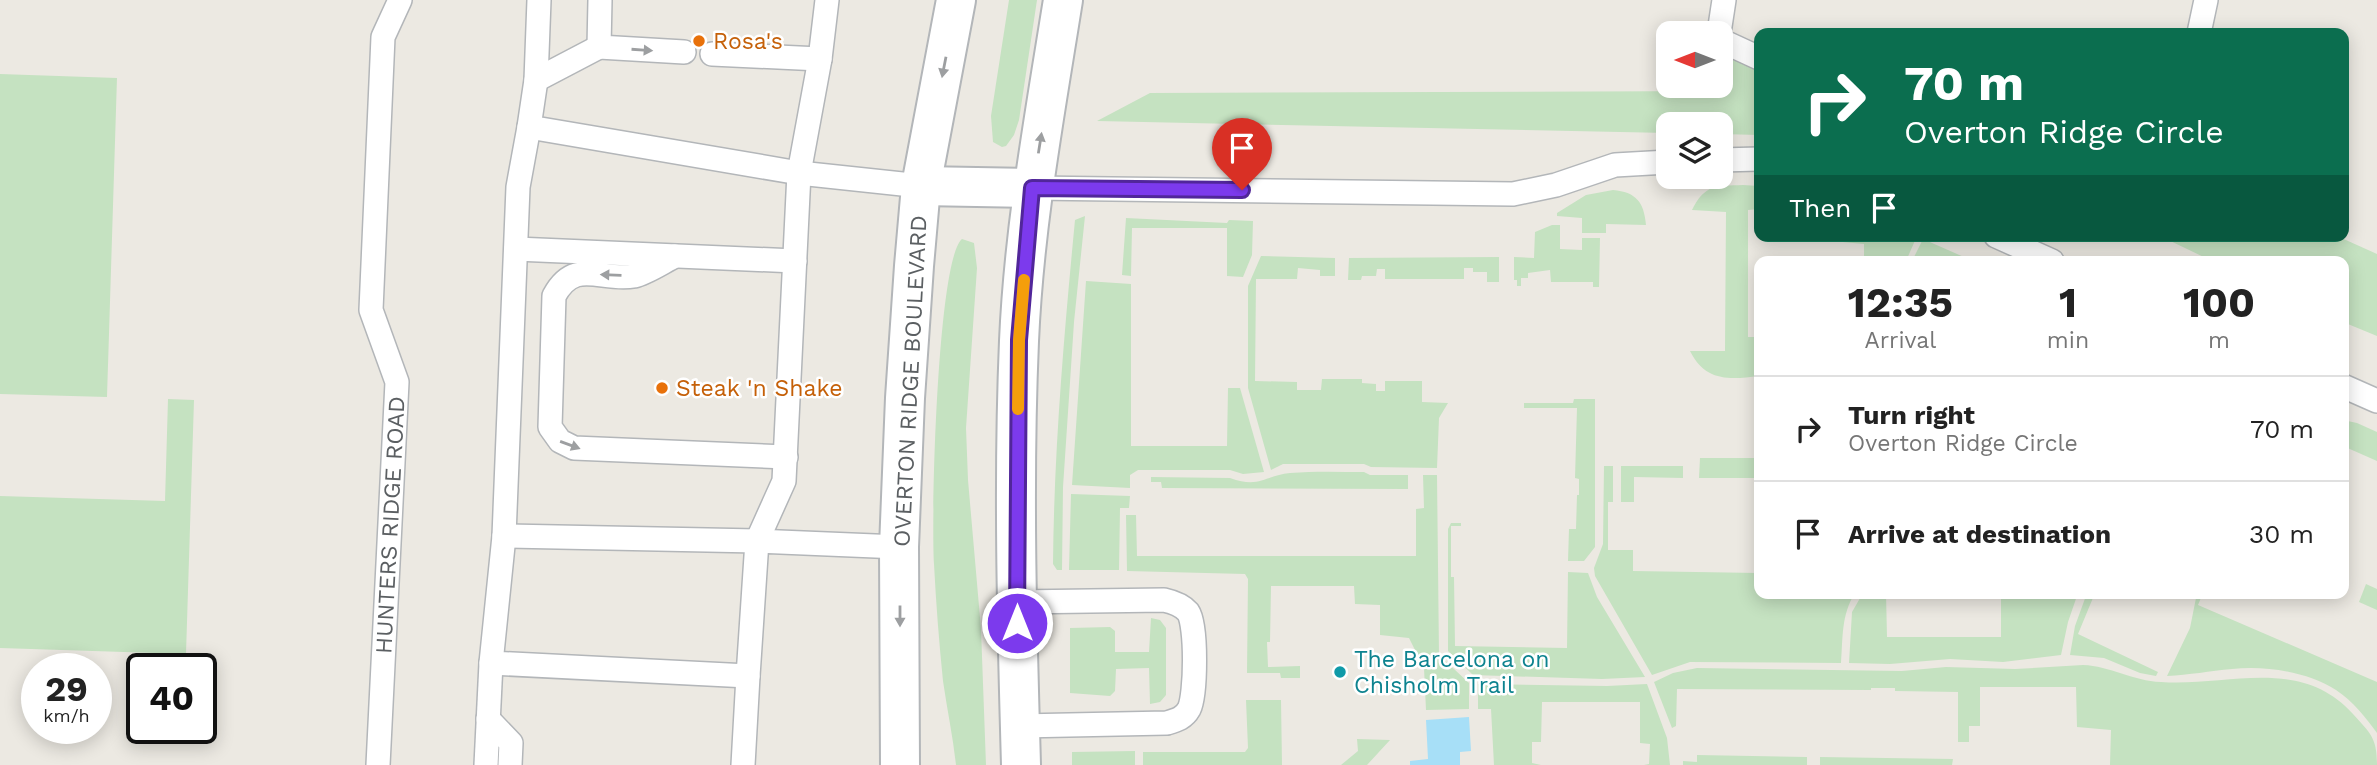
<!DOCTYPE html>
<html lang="en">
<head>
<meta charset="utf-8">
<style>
  :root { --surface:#fff; --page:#f2f2f2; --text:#222; --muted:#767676; --line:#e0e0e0 }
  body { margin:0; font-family:"Work Sans",sans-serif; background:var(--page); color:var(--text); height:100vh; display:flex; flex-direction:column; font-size:26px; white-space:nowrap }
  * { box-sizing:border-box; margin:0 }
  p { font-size:23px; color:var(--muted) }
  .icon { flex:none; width:38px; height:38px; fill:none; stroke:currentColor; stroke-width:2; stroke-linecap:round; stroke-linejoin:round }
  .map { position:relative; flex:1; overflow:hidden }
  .sheet { position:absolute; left:1754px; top:256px; width:595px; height:343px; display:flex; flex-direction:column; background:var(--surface); border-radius:14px; box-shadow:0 4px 18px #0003 }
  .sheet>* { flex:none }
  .banner { position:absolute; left:1754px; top:28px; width:595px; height:214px; border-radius:14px; box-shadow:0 4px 18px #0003; background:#0b6e4f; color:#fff; overflow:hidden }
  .needle { width:46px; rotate:270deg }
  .tools { position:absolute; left:1656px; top:21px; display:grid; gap:14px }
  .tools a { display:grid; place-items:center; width:77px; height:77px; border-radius:14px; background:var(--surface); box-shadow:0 4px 18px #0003; font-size:35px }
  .speed { position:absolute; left:21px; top:653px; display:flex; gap:14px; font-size:35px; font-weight:700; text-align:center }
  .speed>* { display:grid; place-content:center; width:91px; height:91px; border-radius:50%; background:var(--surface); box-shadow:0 4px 18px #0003; line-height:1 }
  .speed small { font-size:18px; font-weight:400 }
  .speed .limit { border:4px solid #111; border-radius:10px; background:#fff; color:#111 }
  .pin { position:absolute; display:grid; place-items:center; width:60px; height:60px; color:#fff; margin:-72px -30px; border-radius:50% 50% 50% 0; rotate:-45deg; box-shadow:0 0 7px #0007 }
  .pin .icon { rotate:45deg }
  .me { position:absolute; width:77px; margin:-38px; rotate:0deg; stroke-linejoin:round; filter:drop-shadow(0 0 5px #0008) }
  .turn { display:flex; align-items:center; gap:24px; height:147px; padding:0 35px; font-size:32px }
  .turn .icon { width:91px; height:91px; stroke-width:2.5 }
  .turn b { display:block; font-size:49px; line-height:60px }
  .then { display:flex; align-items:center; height:66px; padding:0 35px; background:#0003; gap:14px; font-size:26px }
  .eta { display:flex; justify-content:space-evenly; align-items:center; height:119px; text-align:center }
  .eta b { font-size:42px; font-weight:700; line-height:49px }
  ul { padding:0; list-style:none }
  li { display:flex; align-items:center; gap:21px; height:105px; padding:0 35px; border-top:2px solid var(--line) }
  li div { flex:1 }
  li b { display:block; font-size:26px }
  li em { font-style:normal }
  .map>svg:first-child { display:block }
</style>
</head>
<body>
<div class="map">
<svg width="2377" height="765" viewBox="0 0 2377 765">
  <rect width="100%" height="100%" fill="#ece9e2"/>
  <g fill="#c5e2c1">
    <path d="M 1009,0 L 1037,0 L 1019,120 L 1014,135 L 1006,146 L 1002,147 L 993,142 L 991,116 Z"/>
    <path d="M 1735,47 L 1759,58 L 1759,135 L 1720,134 L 1720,124 L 1668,124 L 1668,133 L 1097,121 L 1150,93 L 1725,91 Z"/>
    <path d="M 0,74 L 117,78 L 107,397 L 0,394 Z"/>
    <path d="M 1743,185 L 1759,186 L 1759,209 L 1748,210 L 1748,337 L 1759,337 L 1759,376 C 1728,380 1705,381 1690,351 L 1725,351 L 1726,212 L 1692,210 C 1705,184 1716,186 1743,185 Z"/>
    <path d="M 1613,190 C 1636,192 1644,202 1646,225 L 1606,224 L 1606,233 L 1582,233 L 1582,218 L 1557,216 L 1557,213 L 1586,195 Z"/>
    <path d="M 1085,216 L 1074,322 L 1063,487 L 1062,570 L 1057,570 L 1053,564 C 1054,449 1064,335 1075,220 Z"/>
    <path d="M 1126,218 L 1227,223 L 1229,220 L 1253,221 L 1252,255 L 1243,277 L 1227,276 L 1227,228 L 1132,228 L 1131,276 L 1122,275 Z"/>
    <path d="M 1552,225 L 1560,225 L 1560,249 L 1582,250 L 1582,238 L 1600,238 L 1599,287 L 1593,287 L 1593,282 L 1551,282 L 1550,270 L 1528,273 L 1528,278 L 1521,278 L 1521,286 L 1517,286 L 1517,280 L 1514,280 L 1514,257 L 1534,258 L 1535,232 Z"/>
    <path d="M 1833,236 L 1917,236 L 1906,261 L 1864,261 L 1864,244 L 1832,241 Z"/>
    <path d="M 2160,236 L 2337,236 L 2377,254 L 2377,336 L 2343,322 L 2343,261 L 2212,261 Z"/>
    <path d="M 962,239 L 974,243 L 977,268 L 966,428 L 968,480 L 981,629 L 986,765 L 956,765 C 953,737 947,709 943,681 C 939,642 936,603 934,564 C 931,520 937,260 962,239 Z"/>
    <path d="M 1923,239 L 1973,261 L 1912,261 Z"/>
    <path d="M 1261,256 L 1335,258 L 1335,276 L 1320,276 L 1320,270 L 1298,268 L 1297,279 L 1256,279 L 1255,381 L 1297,382 L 1297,390 L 1321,390 L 1322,379 L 1362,379 L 1362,383 L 1376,384 L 1376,391 L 1385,391 L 1385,381 L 1422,381 L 1422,402 L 1448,403 L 1439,418 L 1437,468 L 1371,467 L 1364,464 L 1283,464 L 1271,470 L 1248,388 L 1248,286 Z"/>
    <path d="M 1499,257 L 1499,282 L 1487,282 L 1487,272 L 1473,272 L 1473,268 L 1464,268 L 1464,279 L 1385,279 L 1385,269 L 1377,269 L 1376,276 L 1362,276 L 1361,280 L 1348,280 L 1349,258 Z"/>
    <path d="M 1086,281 L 1131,284 L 1131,446 L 1227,446 L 1228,388 L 1240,388 L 1264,472 L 1243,474 L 1230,470 L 1138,470 L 1130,475 L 1130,488 L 1072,485 Z"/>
    <path d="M 168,399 L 194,400 L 186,654 L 0,648 L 0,496 L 165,501 Z"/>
    <path d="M 1574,399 L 1595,399 L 1595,547 L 1584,561 L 1568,561 L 1569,529 L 1576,529 L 1577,495 L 1579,495 L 1579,479 L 1575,478 L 1577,408 L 1524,408 L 1524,403 L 1573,403 Z"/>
    <path d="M 2343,420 L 2357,423 L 2377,432 L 2377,461 L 2343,446 Z"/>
    <path d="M 1700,458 L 1759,458 L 1759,478 L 1699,478 Z"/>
    <path d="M 1604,466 L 1613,466 L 1613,502 L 1608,502 L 1608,550 L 1633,550 L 1633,571 L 1759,573 L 1759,593 L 1855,593 C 1841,615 1843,638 1841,663 L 1690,662 L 1652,675 L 1595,576 L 1594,568 L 1603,544 Z"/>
    <path d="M 1621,466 L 1683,466 L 1683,478 L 1634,477 L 1634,502 L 1621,502 Z"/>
    <path d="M 1364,472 L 1370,475 L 1408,475 L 1408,489 L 1162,488 L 1161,482 L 1151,482 L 1151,477 L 1230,478 C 1260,489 1266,475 1290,473 C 1315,471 1340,472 1364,472 Z"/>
    <path d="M 1423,475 L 1437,475 L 1439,655 L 1469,683 L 1469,709 L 1426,710 L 1424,668 L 1409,638 L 1380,635 L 1380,605 L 1355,604 L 1354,586 L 1271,586 L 1270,642 L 1267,642 L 1268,667 L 1300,666 L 1300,678 L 1281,678 L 1280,673 L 1247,673 L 1248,579 L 1245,574 L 1127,571 L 1126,515 L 1136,515 L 1137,556 L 1416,556 L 1416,509 L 1424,508 Z"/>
    <path d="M 1071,494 L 1130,496 L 1129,508 L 1120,508 L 1119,570 L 1069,570 Z"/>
    <path d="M 1451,523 L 1461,523 L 1461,526 L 1451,526 L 1451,577 L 1454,577 L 1455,646 L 1567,648 L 1568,572 L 1588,573 L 1597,597 L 1645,677 L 1602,679 L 1473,675 L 1448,651 L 1448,529 Z"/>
    <path d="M 2366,584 L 2377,589 L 2377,610 L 2359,602 Z"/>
    <path d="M 1863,593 L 1886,593 L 1887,637 L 2001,637 L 2001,593 L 2078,593 L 2068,622 L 2061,655 L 2003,662 L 1950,659 L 1890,664 L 1849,663 L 1852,612 Z"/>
    <path d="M 2087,593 L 2095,593 L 2078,634 L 2158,672 L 2156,676 L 2140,673 L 2104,658 L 2070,655 L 2075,626 Z"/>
    <path d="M 2197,593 L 2203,593 L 2198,605 L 2377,682 L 2377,733 C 2366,718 2353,701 2336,690 C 2308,672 2265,665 2232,669 C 2210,671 2189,675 2167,676 L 2190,628 Z"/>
    <path d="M 1151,618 L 1160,620 L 1166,628 L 1166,695 L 1160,702 L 1150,704 L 1149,668 L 1116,669 L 1115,691 L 1110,696 L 1070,693 L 1070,628 L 1110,627 L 1115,631 L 1115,652 L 1149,652 Z"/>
    <path d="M 2083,665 C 2110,666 2133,681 2161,682 C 2226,687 2300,655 2353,714 C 2371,734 2377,738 2377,765 L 2110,765 L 2111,730 L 2077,727 L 2076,687 L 1980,687 L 1980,726 L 1969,726 L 1969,742 L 1958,742 L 1958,692 L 1895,691 L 1895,688 L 1871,688 L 1871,690 L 1677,689 L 1676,726 L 1672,728 L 1654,682 L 1673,673 L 1697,668 L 1902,671 L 1946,667 L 2015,669 Z"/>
    <path d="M 1478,684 L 1607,686 L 1647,684 L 1667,738 L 1670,765 L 1644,765 L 1649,764 L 1650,744 L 1640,743 L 1640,702 L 1542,702 L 1541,742 L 1532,742 L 1532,763 L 1541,765 L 1494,765 L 1491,709 L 1478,709 Z"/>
    <path d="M 1246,700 L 1281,700 L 1282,765 L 1143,765 L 1143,752 L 1245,752 L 1248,748 Z"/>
    <path d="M 1357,739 L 1390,740 L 1367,765 L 1341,765 L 1358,751 Z"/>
    <path d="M 1135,751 L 1135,765 L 1072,765 L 1072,752 Z"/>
    <path d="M 1697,755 L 1807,757 L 1807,765 L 1683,765 L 1683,761 L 1697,762 Z"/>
    <path d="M 1820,757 L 1953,759 L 1952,765 L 1820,765 Z"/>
  </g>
  <path fill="#a7dff7" d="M 1469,717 L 1471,751 L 1460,752 L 1460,765 L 1410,765 L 1410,761 L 1428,759 L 1426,720 Z"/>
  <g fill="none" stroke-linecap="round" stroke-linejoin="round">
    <g stroke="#b3b6b9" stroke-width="26">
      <g id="service">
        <path d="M 539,0 L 536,80 L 529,127 L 799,173 L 921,186"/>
        <path d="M 600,0 L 599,47 L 684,52"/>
        <path d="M 1719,33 L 1724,0"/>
        <path d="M 2199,33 L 2206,0"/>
        <path d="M 1720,40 L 1759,58"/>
        <path d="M 712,54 L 820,59"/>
        <path d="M 536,80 L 599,47"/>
        <path d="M 529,127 L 518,187 L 504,536 L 491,663 L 748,676 L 757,541 L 899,547"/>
        <path d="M 1720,160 L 1759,159"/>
        <path d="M 1032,188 L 1513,194 L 1556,185 L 1615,165 L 1668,162"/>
        <path d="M 1996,236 L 2052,261"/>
        <path d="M 516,249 L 795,261"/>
        <path d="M 675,256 C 663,262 647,273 634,276 C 601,282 575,257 554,296 L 550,427 L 560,441 L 574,448 L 786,457"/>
        <path d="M 2343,386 L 2377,401"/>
        <path d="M 504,536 L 757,541 L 784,481 L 799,173 L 820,59 L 827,0"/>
        <path d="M 1017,602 L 1164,600 C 1173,602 1182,605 1188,612 C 1197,625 1196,695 1189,709 C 1184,718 1177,720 1167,723 L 1020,726"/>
        <path d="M 488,719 L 511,743 L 510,765"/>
        <path d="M 378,765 L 397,382 L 371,310 L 383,37 L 400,0"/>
        <path d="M 486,765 L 491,663"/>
        <path d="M 743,765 L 748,676"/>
      </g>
    </g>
    <g stroke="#b3b6b9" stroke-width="42">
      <g id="tertiary">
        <path d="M 921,186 L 1032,188"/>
        <path d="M 900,765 L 899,547 L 905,398 L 914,266 L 921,186 L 956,0"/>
        <path d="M 1021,765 C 1017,624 1013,482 1019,341 C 1024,226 1045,113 1063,0"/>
      </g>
    </g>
    <use href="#service" stroke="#fff" stroke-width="23"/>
    <use href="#tertiary" stroke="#fff" stroke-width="38"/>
  </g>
  <defs><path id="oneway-solid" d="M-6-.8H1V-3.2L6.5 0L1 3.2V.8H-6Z" transform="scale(1.75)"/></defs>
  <g fill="#9d9fa1">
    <use href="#oneway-solid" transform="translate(642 50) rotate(4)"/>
    <use href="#oneway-solid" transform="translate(944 67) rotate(101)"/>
    <use href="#oneway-solid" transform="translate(1040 143) rotate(-81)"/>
    <use href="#oneway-solid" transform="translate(611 275) rotate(-178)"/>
    <use href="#oneway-solid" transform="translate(570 445) rotate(20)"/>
    <use href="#oneway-solid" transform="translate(900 616) rotate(90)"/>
  </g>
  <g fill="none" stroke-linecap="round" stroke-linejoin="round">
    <g stroke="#51269a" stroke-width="18">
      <path id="route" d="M 1017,623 L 1019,340 L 1032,188 L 1242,190"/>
    </g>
    <use href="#route" stroke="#7c3aed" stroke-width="12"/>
    <path stroke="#f59e0b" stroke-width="12" d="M 1018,409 L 1019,340 L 1024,280"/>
  </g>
  <g fill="#e8710a" stroke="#fff" stroke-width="2.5">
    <circle cx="699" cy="41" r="7"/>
    <circle cx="662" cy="388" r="7"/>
  </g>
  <circle fill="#0f9aa8" stroke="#fff" stroke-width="2.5" cx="1340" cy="672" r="7"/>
  <g text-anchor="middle" stroke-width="5" stroke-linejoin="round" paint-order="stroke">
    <g font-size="23" fill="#c56008" stroke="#fff" text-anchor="start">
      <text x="713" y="49">Rosa's</text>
      <text x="676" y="396">Steak 'n Shake</text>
    </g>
    <g font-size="23" fill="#5b5f62" stroke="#fff">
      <text transform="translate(910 381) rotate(-87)" y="8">OVERTON RIDGE BOULEVARD</text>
      <text transform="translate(390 525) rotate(-87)" y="8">HUNTERS RIDGE ROAD</text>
    </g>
    <g font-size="23" fill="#0d838f" stroke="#fff" text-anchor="start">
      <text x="1354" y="667">The Barcelona on<tspan x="1354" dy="26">Chisholm Trail</tspan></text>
    </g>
  </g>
</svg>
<div class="tools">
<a><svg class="needle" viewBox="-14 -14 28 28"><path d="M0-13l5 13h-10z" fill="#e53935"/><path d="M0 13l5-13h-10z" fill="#767676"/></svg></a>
<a><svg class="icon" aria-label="layers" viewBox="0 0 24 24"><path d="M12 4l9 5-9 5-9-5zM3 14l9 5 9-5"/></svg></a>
</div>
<div class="speed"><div>29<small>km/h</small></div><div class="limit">40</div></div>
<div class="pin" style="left:1242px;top:190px;background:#d93025"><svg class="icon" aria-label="arrive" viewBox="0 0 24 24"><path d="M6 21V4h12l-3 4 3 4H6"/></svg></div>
<svg class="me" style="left:1017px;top:623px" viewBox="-20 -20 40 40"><circle r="17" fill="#7c3aed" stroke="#fff" stroke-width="3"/><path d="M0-11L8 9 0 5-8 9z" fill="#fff"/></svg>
<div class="banner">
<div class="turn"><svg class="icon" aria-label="right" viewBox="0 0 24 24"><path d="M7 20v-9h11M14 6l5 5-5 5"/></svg><div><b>70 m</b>Overton Ridge Circle</div></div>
<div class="then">Then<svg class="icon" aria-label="arrive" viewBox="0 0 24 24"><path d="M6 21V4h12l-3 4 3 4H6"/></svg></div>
</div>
<section class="sheet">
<div class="eta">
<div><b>12:35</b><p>Arrival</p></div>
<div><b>1</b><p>min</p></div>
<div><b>100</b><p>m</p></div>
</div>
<ul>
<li><svg class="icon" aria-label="right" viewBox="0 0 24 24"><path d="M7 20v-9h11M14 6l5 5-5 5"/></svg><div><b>Turn right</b><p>Overton Ridge Circle</p></div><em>70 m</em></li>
<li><svg class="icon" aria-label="arrive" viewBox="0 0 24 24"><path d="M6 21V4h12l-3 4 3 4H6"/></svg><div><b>Arrive at destination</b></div><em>30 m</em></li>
</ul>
</section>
</div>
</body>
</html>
